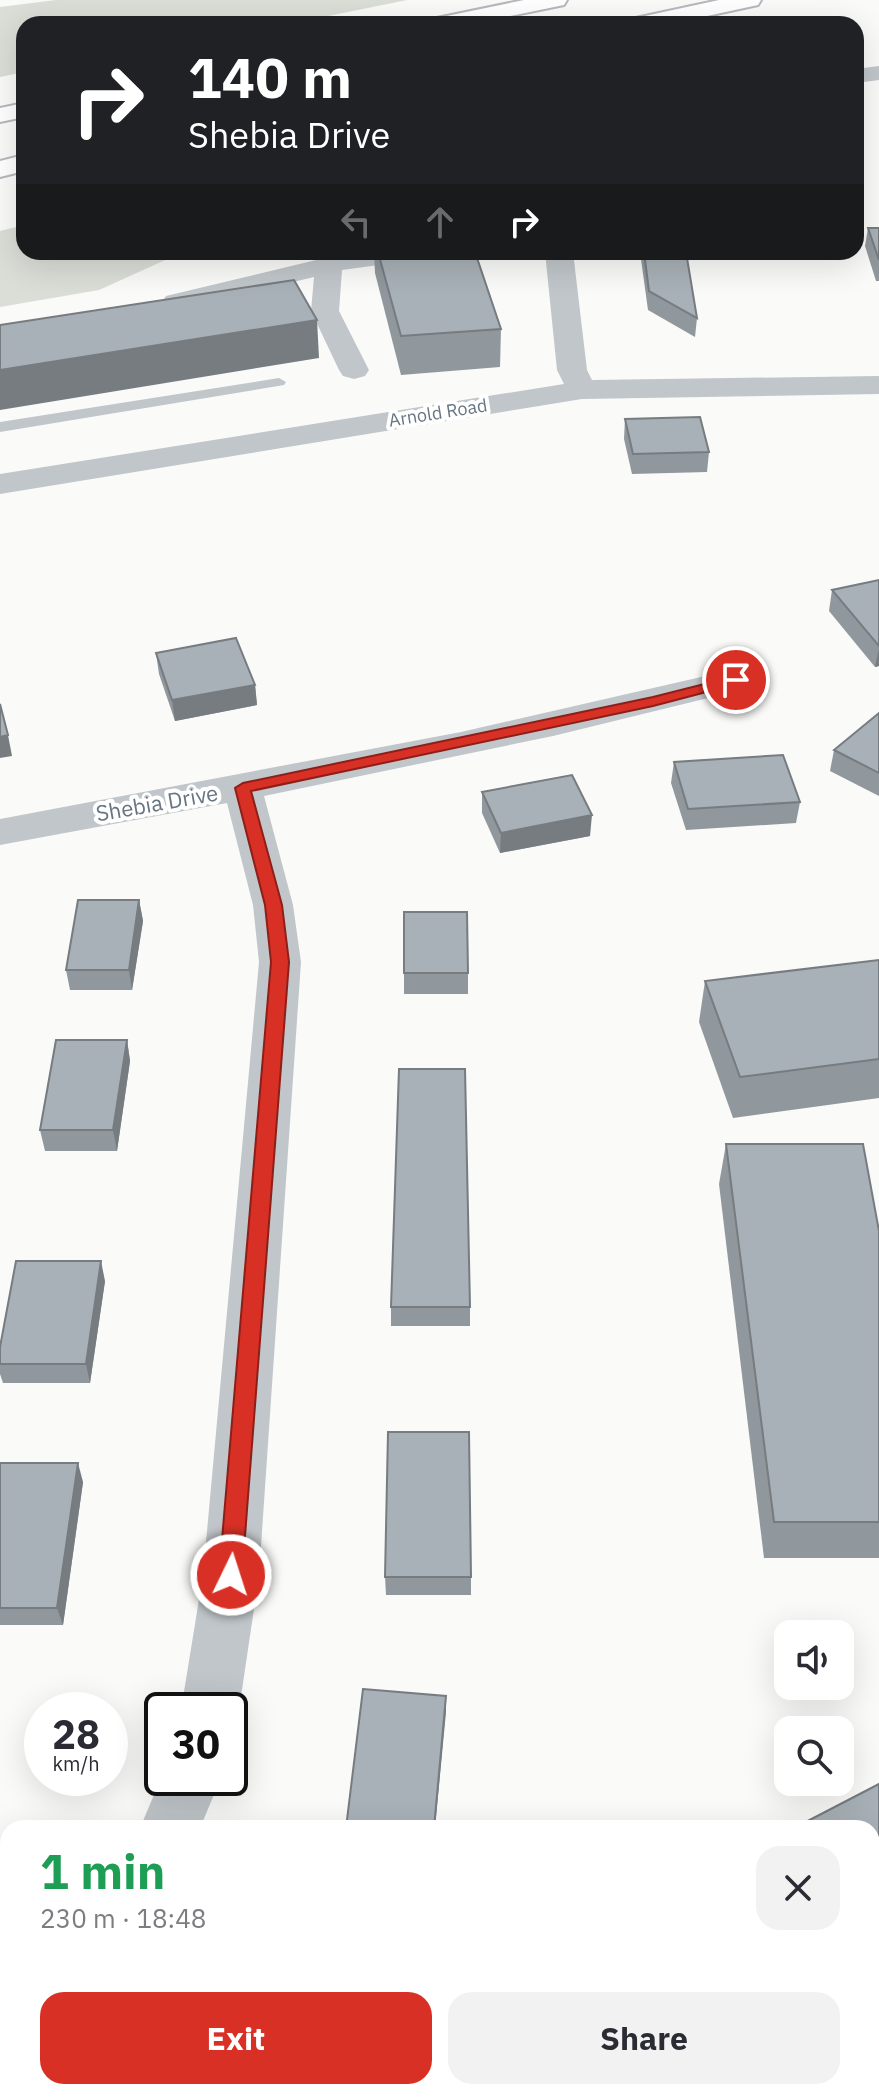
<!DOCTYPE html>
<html lang="en">
<head>
<meta charset="utf-8">
<style>
  :root { --surface:#fff; --page:#f2f2f3; --text:#2b2b33; --muted:#7c7c81; --accent:#d93025 }
  body { margin:0; font-family:"IBM Plex Sans",sans-serif; background:var(--page); color:var(--text); height:100vh; display:flex; flex-direction:column; font-size:30px; white-space:nowrap }
  * { box-sizing:border-box; margin:0 }
  p { font-size:26px; color:var(--muted) }
  .icon { flex:none; width:44px; height:44px; fill:none; stroke:currentColor; stroke-width:2; stroke-linecap:round; stroke-linejoin:round }
  .map { position:relative; flex:1; overflow:hidden }
  .panel { position:absolute; left:0px; top:1820px; width:880px; height:280px; display:flex; flex-direction:column; background:var(--surface); border-radius:24px 24px 0 0; box-shadow:0 8px 32px #0002 }
  .panel>* { flex:none }
  .top-card { position:absolute; left:16px; top:16px; width:848px; height:244px; border-radius:24px; box-shadow:0 8px 32px #0002; background:#202124; color:#fff; overflow:hidden }
  .buttons { position:absolute; left:774px; top:1620px; display:grid; gap:16px }
  .buttons a { display:grid; place-items:center; width:80px; height:80px; border-radius:16px; background:var(--surface); box-shadow:0 8px 32px #0002; font-size:40px }
  .speed { position:absolute; left:24px; top:1692px; display:flex; gap:16px; font-size:40px; font-weight:700; text-align:center }
  .speed>* { display:grid; place-content:center; width:104px; height:104px; border-radius:50%; background:var(--surface); box-shadow:0 8px 32px #0002; line-height:1 }
  .speed small { font-size:20px; font-weight:400 }
  .speed .limit { border:4px solid #111; border-radius:12px; background:#fff; color:#111 }
  .pin { position:absolute; display:grid; place-items:center; width:68px; height:68px; color:#fff; margin:-34px; border:4px solid #fff; border-radius:50%; box-shadow:0 2px 8px #0007 }
  .me { position:absolute; width:88px; margin:-44px; rotate:4deg; stroke-linejoin:round; filter:drop-shadow(0 0 6px #0008) }
  .turn { display:flex; align-items:center; gap:28px; height:168px; padding:0 40px; font-size:36px }
  .turn .icon { width:104px; height:104px; stroke-width:2.5 }
  .turn b { display:block; font-size:56px; line-height:68px }
  .lanes { display:flex; align-items:center; height:76px; padding:0 40px; background:#0003; justify-content:center; gap:40px; direction:ltr }
  .lanes .off { opacity:.35 }
  .round { display:grid; place-items:center; flex:none; width:84px; height:84px; border-radius:24px; background:var(--page) }
  .headline { display:flex; align-items:center; justify-content:space-between; height:136px; padding:0 40px }
  h1 { font-size:48px; font-weight:700; line-height:60px; color:#1e9e55 }
  .primary-button { display:flex; gap:16px; margin-top:auto; padding:16px 40px }
  .primary-button a { flex:1; height:92px; border-radius:24px; background:var(--accent); color:#fff; font-size:32px; font-weight:700; line-height:92px; text-align:center }
  .primary-button a+a { background:var(--page); color:var(--text) }
  .map>svg:first-child { display:block }
</style>
</head>
<body>
<div class="map">
<svg width="879" height="2100" viewBox="0 0 879 2100">
  <rect width="100%" height="100%" fill="#fafaf8"/>
  <g fill="#daded7">
    <path d="M 56,0 L 407,0 L 289,24 L 24,24 L 24,72 L 0,77 L 0,7 Z"/>
    <path d="M 24,225 L 24,252 L 183,252 L 99,290 L 0,307 L 0,231 Z"/>
  </g>
  <g fill="none" stroke-linecap="round" stroke-linejoin="round">
    <g stroke="#b5b9bd" stroke-width="4">
      <g id="motorway">
        <path d="M 524,0 L 567,0 L 564,5 L 472,24 L 429,24 L 432,19 Z"/>
        <path d="M 719,0 L 761,0 L 758,5 L 670,24 L 628,24 L 631,19 Z"/>
        <path d="M 24,103 L 24,117 L 0,122 L 0,108 Z"/>
        <path d="M 24,155 L 24,171 L 0,177 L 0,161 Z"/>
      </g>
    </g>
    <path fill="#c1c6ca" fill-rule="evenodd" d="M 279,378 L 286,382 L 284,385 L 0,432 L 0,422 Z"/>
    <g fill="#c1c6ca" fill-rule="evenodd">
      <path d="M 879,66 L 879,80 L 856,83 L 856,69 Z"/>
      <path d="M 316,252 L 429,252 L 425,258 L 415,260 L 342,270 L 339,311 L 369,370 L 365,376 L 354,379 L 343,376 L 339,370 L 311,311 L 314,277 L 176,310 L 166,308 L 162,302 L 166,296 L 316,260 Z"/>
      <path d="M 545,252 L 573,252 L 587,370 L 592,380 L 879,376 L 879,394 L 582,399 L 0,494 L 0,474 L 564,384 L 557,370 Z"/>
      <path d="M 736,669 L 749,672 L 754,680 L 749,688 L 553,736 L 264,796 L 293,905 L 301,962 L 259,1575 L 239,1710 L 230,1730 L 230,1710 L 181,1710 L 203,1575 L 259,962 L 253,905 L 227,803 L 0,845 L 0,819 L 461,732 Z"/>
      <path d="M 162,1776 L 221,1778 L 200,1828 L 140,1828 Z"/>
      <path d="M 8,1965 L 8,2030 L 0,2033 L 0,1968 Z"/>
    </g>
    <use href="#motorway" fill="#fff" fill-rule="evenodd"/>
  </g>
  <g fill="#90989d">
    <path d="M 868,228 L 879,228 L 879,281 L 876,281 L 865,246 Z"/>
    <path d="M 374,252 L 475,252 L 501,329 L 500,367 L 401,375 L 375,273 Z"/>
    <path d="M 640,252 L 686,252 L 697,318 L 695,337 L 648,310 Z"/>
    <path d="M 625,419 L 709,452 L 707,472 L 632,474 L 624,439 Z"/>
    <path d="M 879,580 L 879,666 L 875,667 L 829,611 L 832,590 Z"/>
    <path d="M 156,653 L 255,685 L 257,705 L 175,721 L 159,674 Z"/>
    <path d="M 879,713 L 879,796 L 830,771 L 834,750 Z"/>
    <path d="M 674,762 L 800,802 L 796,823 L 686,830 L 671,783 Z"/>
    <path d="M 482,792 L 590,836 L 500,853 L 482,813 Z"/>
    <path d="M 139,900 L 143,921 L 132,990 L 70,990 L 66,970 Z"/>
    <path d="M 879,960 L 879,1098 L 733,1118 L 699,1022 L 705,981 Z"/>
    <rect x="404" y="973" width="64" height="21"/>
    <path d="M 127,1040 L 130,1061 L 117,1151 L 45,1151 L 40,1130 Z"/>
    <path d="M 726,1144 L 879,1231 L 879,1558 L 764,1558 L 719,1184 Z"/>
    <path d="M 105,1281 L 90,1383 L 3,1383 L 0,1374 L 0,1347 Z"/>
    <rect x="391" y="1307" width="79" height="19"/>
    <path d="M 0,1463 L 83,1482 L 63,1625 L 0,1625 Z"/>
    <path d="M 385,1577 L 471,1577 L 471,1595 L 386,1595 Z"/>
    <path d="M 879,1784 L 879,2014 L 872,2002 L 872,1828 L 797,1828 L 798,1826 Z"/>
    <path d="M 265,2092 L 308,2092 L 302,2100 L 274,2100 Z"/>
  </g>
  <g fill="#767c80">
    <path d="M 317,320 L 319,358 L 0,410 L 0,370 Z"/>
    <path d="M 879,648 L 879,666 L 875,667 Z"/>
    <path d="M 255,685 L 257,705 L 175,721 L 172,700 Z"/>
    <path d="M 8,735 L 12,756 L 0,758 L 0,737 Z"/>
    <path d="M 592,815 L 590,836 L 500,853 L 501,833 Z"/>
    <path d="M 139,900 L 143,921 L 132,990 L 129,970 Z"/>
    <path d="M 127,1040 L 130,1061 L 117,1151 L 113,1130 Z"/>
    <path d="M 101,1261 L 105,1281 L 90,1383 L 86,1364 Z"/>
    <path d="M 78,1463 L 83,1482 L 63,1625 L 57,1608 Z"/>
    <path d="M 446,1696 L 446,1712 L 435,1828 L 434,1828 Z"/>
    <path d="M 296,2092 L 308,2092 L 302,2100 L 290,2100 Z"/>
  </g>
  <g fill="#a8b1b7" stroke="#767c80" stroke-width="2">
    <path d="M 868,228 L 879,228 L 879,260 Z"/>
    <path d="M 378,252 L 475,252 L 501,329 L 401,336 Z"/>
    <path d="M 644,252 L 686,252 L 697,318 L 649,291 Z"/>
    <path d="M 294,280 L 317,320 L 0,370 L 0,325 Z"/>
    <path d="M 700,417 L 709,452 L 633,454 L 625,419 Z"/>
    <path d="M 879,580 L 879,646 L 832,590 Z"/>
    <path d="M 236,638 L 255,685 L 172,700 L 156,653 Z"/>
    <path d="M 0,704 L 8,735 L 0,737 Z"/>
    <path d="M 879,713 L 879,773 L 834,750 Z"/>
    <path d="M 783,755 L 800,802 L 688,809 L 674,762 Z"/>
    <path d="M 572,775 L 592,815 L 501,833 L 482,792 Z"/>
    <path d="M 78,900 L 139,900 L 129,970 L 66,970 Z"/>
    <path d="M 404,912 L 467,912 L 468,973 L 404,973 Z"/>
    <path d="M 879,960 L 879,1059 L 740,1077 L 705,981 Z"/>
    <path d="M 56,1040 L 127,1040 L 113,1130 L 40,1130 Z"/>
    <path d="M 399,1069 L 465,1069 L 470,1307 L 391,1307 Z"/>
    <path d="M 726,1144 L 863,1144 L 879,1231 L 879,1522 L 774,1522 Z"/>
    <path d="M 16,1261 L 101,1261 L 86,1364 L 0,1364 L 0,1347 Z"/>
    <path d="M 388,1432 L 469,1432 L 471,1577 L 385,1577 Z"/>
    <path d="M 0,1463 L 78,1463 L 57,1608 L 0,1608 Z"/>
    <path d="M 363,1689 L 446,1696 L 434,1828 L 346,1828 Z"/>
    <path d="M 879,1784 L 879,1962 L 872,1950 L 872,1828 L 799,1828 L 798,1826 Z"/>
    <path d="M 276,2092 L 296,2092 L 290,2100 L 285,2100 Z"/>
  </g>
  <path fill="#d93025" stroke="#8d1f18" stroke-width="2" d="M 736,676 L 741,677 L 741,683 L 653,706 L 251,791 L 282,905 L 289,962 L 242,1575 L 239,1582 L 231,1585 L 223,1582 L 219,1575 L 271,962 L 265,905 L 235,788 L 243,783 L 653,697 Z"/>
  <g text-anchor="middle" stroke-width="8" stroke-linejoin="round" paint-order="stroke">
    <g font-size="18" fill="#667582" stroke="#fff">
      <text transform="translate(438 413) rotate(-9)" y="6">Arnold Road</text>
    </g>
    <g font-size="22" fill="#667582" stroke="#fff">
      <text transform="translate(157 803) rotate(-10)" y="8">Shebia Drive</text>
    </g>
  </g>
</svg>
<div class="buttons">
<a><svg class="icon" aria-label="sound" viewBox="0 0 24 24"><path d="M4 9h4l5-4v14l-5-4H4zM17 9q2 3 0 6"/></svg></a>
<a><svg class="icon" aria-label="search" viewBox="0 0 24 24"><circle cx="10" cy="10" r="6"/><path d="M15 15l6 6"/></svg></a>
</div>
<div class="speed"><div>28<small>km/h</small></div><div class="limit">30</div></div>
<div class="pin" style="left:736px;top:680px;background:#d93025"><svg class="icon" aria-label="arrive" viewBox="0 0 24 24"><path d="M6 21V4h12l-3 4 3 4H6"/></svg></div>
<svg class="me" style="left:231px;top:1575px" viewBox="-20 -20 40 40"><circle r="17" fill="#d93025" stroke="#fff" stroke-width="3"/><path d="M0-11L8 9 0 5-8 9z" fill="#fff"/></svg>
<div class="top-card">
<div class="turn"><svg class="icon" aria-label="right" viewBox="0 0 24 24"><path d="M7 20v-9h11M14 6l5 5-5 5"/></svg><div><b>140 m</b>Shebia Drive</div></div>
<div class="lanes"><svg class="icon off" aria-label="left" viewBox="0 0 24 24"><path d="M17 20v-9H6M10 6l-5 5 5 5"/></svg><svg class="icon off" aria-label="ahead" viewBox="0 0 24 24"><path d="M12 20V5M6 11l6-6 6 6"/></svg><svg class="icon" aria-label="right" viewBox="0 0 24 24"><path d="M7 20v-9h11M14 6l5 5-5 5"/></svg></div>
</div>
<section class="panel">
<div class="headline"><div><h1>1 min</h1><p>230 m · 18:48</p></div><a class="round"><svg class="icon" aria-label="close" viewBox="0 0 24 24"><path d="M6 6l12 12M18 6L6 18"/></svg></a></div>
<div class="primary-button"><a>Exit</a><a>Share</a></div>
</section>
</div>
</body>
</html>
